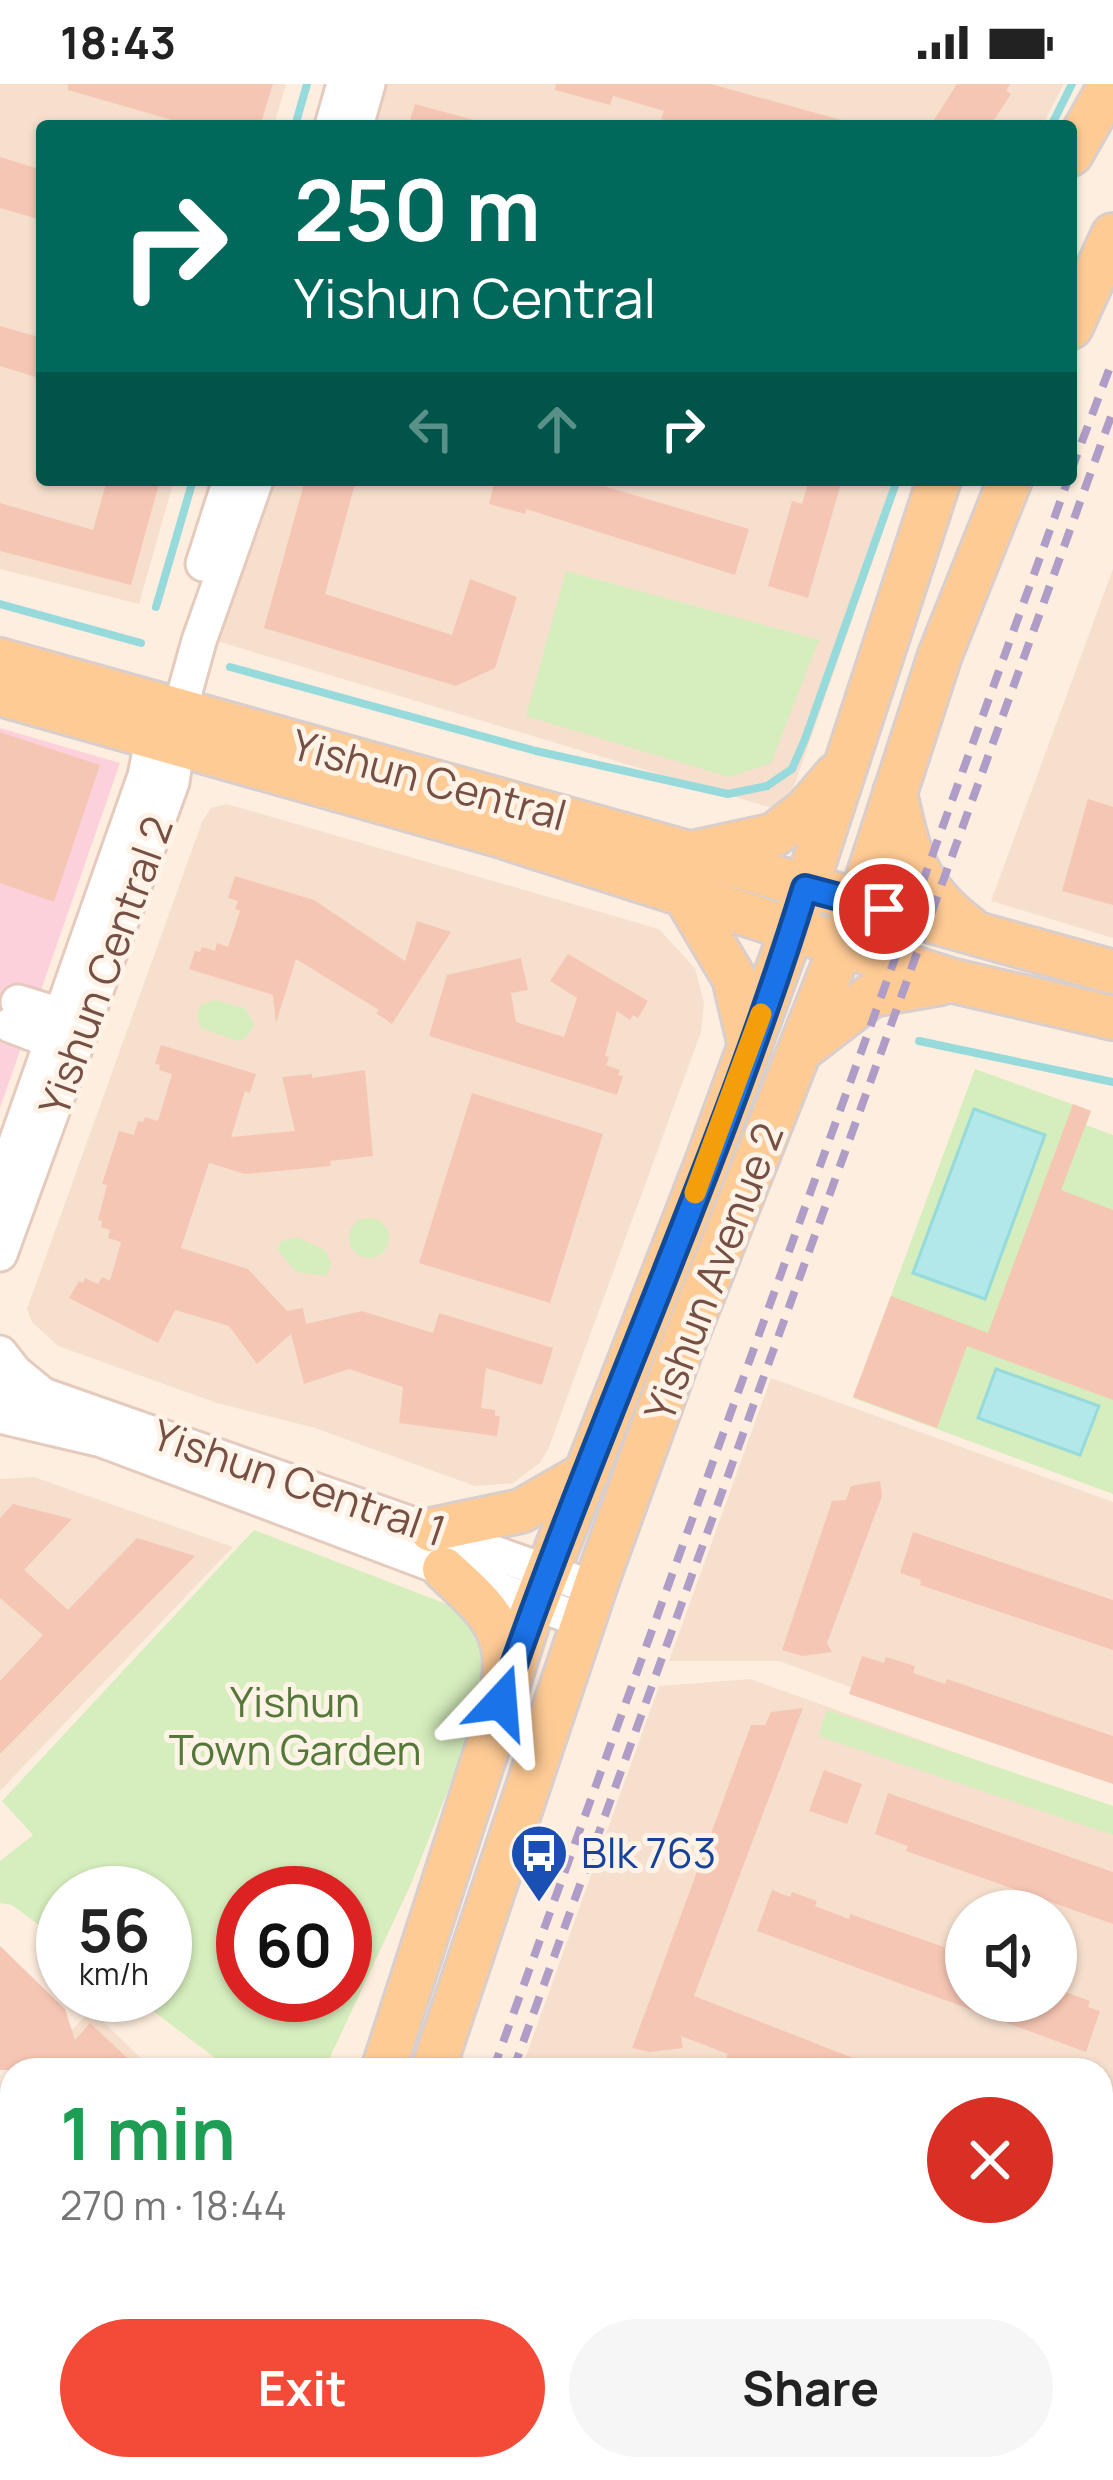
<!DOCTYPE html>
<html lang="en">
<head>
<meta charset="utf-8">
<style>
  :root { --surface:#fff; --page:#f6f6f6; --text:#222; --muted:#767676; --accent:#f44b38 }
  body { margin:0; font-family:Manrope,sans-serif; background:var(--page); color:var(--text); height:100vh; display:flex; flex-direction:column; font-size:45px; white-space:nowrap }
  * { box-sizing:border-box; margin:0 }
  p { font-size:39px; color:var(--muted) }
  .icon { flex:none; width:66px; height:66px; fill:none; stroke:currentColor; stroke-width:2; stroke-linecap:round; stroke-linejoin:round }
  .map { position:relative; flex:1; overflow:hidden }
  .side { position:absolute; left:0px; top:1974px; width:1113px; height:423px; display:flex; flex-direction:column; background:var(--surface); border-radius:36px 36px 0 0; box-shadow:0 3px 9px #0004 }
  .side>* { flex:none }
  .banner { position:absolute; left:36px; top:36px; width:1041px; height:366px; border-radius:12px; box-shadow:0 3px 9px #0004; background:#00695c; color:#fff; overflow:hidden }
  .controls { position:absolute; left:945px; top:1806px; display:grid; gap:24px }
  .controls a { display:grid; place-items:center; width:132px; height:132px; border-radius:50%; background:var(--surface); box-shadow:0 3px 9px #0004; font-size:60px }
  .speed { position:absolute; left:36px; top:1782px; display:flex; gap:24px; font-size:60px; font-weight:700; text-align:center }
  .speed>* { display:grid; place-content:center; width:156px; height:156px; border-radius:50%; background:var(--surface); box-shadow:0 3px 9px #0004; line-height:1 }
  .speed small { font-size:30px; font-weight:400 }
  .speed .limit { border:18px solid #d22; background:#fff; color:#111 }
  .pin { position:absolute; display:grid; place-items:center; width:102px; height:102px; color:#fff; margin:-51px; border:6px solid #fff; border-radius:50%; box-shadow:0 3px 12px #0007 }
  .me { position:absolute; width:132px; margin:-66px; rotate:19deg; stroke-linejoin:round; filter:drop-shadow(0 0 9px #0008) }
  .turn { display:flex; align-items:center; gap:42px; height:252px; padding:0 60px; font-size:54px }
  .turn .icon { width:156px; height:156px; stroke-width:2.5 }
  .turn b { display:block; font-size:84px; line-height:102px }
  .lanes { display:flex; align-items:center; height:114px; padding:0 60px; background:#0003; justify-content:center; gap:60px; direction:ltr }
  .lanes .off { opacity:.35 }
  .round { display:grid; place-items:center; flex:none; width:126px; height:126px; border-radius:63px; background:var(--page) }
  .headline { display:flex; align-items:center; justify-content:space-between; height:204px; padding:0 60px }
  h1 { font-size:72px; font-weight:700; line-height:90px; color:#1e9e55 }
  .primary-button { display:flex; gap:24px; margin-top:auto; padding:24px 60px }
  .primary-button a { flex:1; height:138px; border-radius:72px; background:var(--accent); color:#fff; font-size:48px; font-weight:700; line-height:138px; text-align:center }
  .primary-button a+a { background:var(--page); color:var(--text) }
  .status { display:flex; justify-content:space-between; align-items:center; height:84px; padding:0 60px; background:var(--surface); direction:ltr }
  .status svg { height:33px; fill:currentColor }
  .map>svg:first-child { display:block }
</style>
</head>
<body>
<div class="status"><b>18:43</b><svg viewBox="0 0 49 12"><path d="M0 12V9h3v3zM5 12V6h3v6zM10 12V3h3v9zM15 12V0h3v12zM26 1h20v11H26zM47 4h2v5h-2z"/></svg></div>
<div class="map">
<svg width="1113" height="2396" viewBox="0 0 1113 2396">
  <rect width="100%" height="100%" fill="#feeedf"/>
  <g fill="#f7dfcd" fill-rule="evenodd">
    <path d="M 0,0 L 286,0 L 274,42 L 42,42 L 42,396 L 174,396 L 139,520 L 0,485 Z"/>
    <path d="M 344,0 L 1064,0 L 1042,42 L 332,42 Z"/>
    <path d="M 238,396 L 901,396 L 785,728 L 197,551 Z"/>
    <path d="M 1113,485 L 1113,854 L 991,817 Z"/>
    <path d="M 227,720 L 659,845 L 695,884 L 704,919 L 701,948 L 549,1363 L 541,1378 L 513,1399 L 475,1402 L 315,1344 L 217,1319 L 58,1262 L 32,1238 L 27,1225 L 202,738 L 211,724 Z"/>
    <path d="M 771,1294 L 1113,1418 L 1113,1699 L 779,1577 L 669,1577 Z"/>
    <path d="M 34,1393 L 233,1463 L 0,1707 L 0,1395 Z"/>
    <path d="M 750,1595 L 1113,1725 L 1113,2396 L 373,2396 L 376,2385 L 1101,2385 L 1101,1986 L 521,1986 L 659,1602 ZM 966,1827 L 1056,1827 L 1056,1917 L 966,1917 Z"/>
    <path d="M 91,1926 L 153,1986 L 34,1986 Z"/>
    <path d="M 12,2009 L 12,2385 L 166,2385 L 162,2396 L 0,2396 L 0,2021 Z"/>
  </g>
  <path fill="#ece1db" d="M 12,2199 L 12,2385 L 120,2385 L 116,2396 L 0,2396 L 0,2218 Z"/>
  <path fill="#fdd1dc" d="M 0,644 L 120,679 L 0,1024 Z"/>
  <g fill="#d6edbd" fill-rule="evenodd">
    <path d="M 566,487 L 819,556 L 771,679 L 729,693 L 526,632 Z"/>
    <path d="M 216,916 L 246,925 L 254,941 L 246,954 L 238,957 L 201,944 L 197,931 L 201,921 Z"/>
    <path d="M 975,985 L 1091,1027 L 1086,1041 L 1113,1051 L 1113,1410 L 853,1314 Z"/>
    <circle cx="369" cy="1154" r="20"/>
    <path d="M 296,1153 L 325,1166 L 331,1179 L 327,1192 L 296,1188 L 278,1166 L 280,1158 Z"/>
    <path d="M 254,1446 L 462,1526 L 493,1592 L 411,1800 L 324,1986 L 231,1986 L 132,1911 L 165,1911 L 165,1809 L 63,1809 L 63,1859 L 12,1821 L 0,1819 L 0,1777 L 33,1751 L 2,1717 ZM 243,1809 L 345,1809 L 345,1911 L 243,1911 Z"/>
    <path d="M 827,1626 L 1113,1722 L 1113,1751 L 818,1652 Z"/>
  </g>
  <g fill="#b2e8e9" stroke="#97dadc" stroke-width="3">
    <path d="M 974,1025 L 1045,1051 L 985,1215 L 913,1189 Z"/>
    <path d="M 996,1285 L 1099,1322 L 1080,1371 L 978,1334 Z"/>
  </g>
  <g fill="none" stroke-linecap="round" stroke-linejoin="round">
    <g stroke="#97dadc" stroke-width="8">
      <path d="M 295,42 L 307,0"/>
      <path d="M 1051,42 L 1072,0"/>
      <path d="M 0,520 L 141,559"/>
      <path d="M 156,523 L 193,396"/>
      <path d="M 230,583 L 536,667 L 728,710 L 767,702 L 792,685 L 805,655 L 897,396"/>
      <path d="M 919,957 L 1113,998"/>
    </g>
  </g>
  <g fill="#f6c6b4">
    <path d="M 68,0 L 273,0 L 260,42 L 193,42 L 68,6 Z"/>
    <path d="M 556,0 L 711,0 L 841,36 L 840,42 L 716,42 L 695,36 L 693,42 L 685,42 L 661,35 L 664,27 L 613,12 L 610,21 L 555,6 Z"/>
    <path d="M 957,0 L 1010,0 L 1006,7 L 1011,10 L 990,42 L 930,42 Z"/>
    <path d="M 415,20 L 474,36 L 473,42 L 408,42 Z"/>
    <path d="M 0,73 L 42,86 L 42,136 L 0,124 Z"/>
    <path d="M 0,242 L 42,254 L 42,295 L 0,282 Z"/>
    <path d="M 107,396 L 160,396 L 131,501 L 0,467 L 0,419 L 93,446 Z"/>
    <path d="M 305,396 L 356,396 L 325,510 L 452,551 L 470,495 L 517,513 L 495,584 L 456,602 L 264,544 Z"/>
    <path d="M 495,396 L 583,396 L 749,445 L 735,491 L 526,425 L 525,430 L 489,420 Z"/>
    <path d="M 809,396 L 842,396 L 808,514 L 768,502 L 792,417 L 802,420 Z"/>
    <path d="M 0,648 L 100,681 L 54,818 L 0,799 Z"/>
    <path d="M 1088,715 L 1113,723 L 1113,821 L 1062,807 Z"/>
    <path d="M 235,792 L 314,816 L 405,877 L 417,837 L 451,848 L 392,940 L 376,929 L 379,926 L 296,875 L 276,939 L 273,911 L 189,885 L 195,867 L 200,868 L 202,863 L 215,867 L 217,859 L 228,863 L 240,827 L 235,825 L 238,817 L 228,814 Z"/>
    <path d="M 568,870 L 648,917 L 638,934 L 633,931 L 630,936 L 617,927 L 605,972 L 609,973 L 606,981 L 620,986 L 618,991 L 623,992 L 617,1011 L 429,952 L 447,891 L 521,874 L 528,906 L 511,909 L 516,938 L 564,953 L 577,914 L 550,897 Z"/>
    <path d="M 161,961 L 256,990 L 250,1009 L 245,1007 L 231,1053 L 295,1047 L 282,993 L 312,990 L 312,994 L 365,986 L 373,1072 L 330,1077 L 331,1082 L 245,1090 L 209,1079 L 181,1164 L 248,1185 L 287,1227 L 303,1224 L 306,1240 L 362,1227 L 433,1249 L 439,1229 L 553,1264 L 542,1301 L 486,1284 L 481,1324 L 495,1326 L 495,1332 L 500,1332 L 497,1352 L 399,1339 L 403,1303 L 349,1285 L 304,1300 L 291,1250 L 257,1280 L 229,1242 L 175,1226 L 158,1259 L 69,1214 L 79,1197 L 83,1199 L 85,1194 L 98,1200 L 102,1193 L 110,1197 L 121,1158 L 108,1154 L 110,1146 L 101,1143 L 102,1137 L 98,1136 L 107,1101 L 102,1100 L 119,1047 L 134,1051 L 138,1037 L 143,1038 L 145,1033 L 158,1037 L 172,990 L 159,986 L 160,981 L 155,980 Z"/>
    <path d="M 472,1009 L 603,1050 L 550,1219 L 419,1179 Z"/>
    <path d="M 1073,1020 L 1091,1027 L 1061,1106 L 1113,1126 L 1113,1316 L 967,1262 L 937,1344 L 853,1313 L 891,1212 L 988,1249 Z"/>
    <path d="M 880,1397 L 882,1412 L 827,1559 L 832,1568 L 802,1572 L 782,1566 L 832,1417 L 846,1416 L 851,1402 Z"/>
    <path d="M 13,1420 L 72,1435 L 24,1486 L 68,1526 L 137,1454 L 195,1472 L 0,1670 L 0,1597 L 43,1551 L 0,1514 L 0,1434 Z"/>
    <path d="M 913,1448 L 1113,1516 L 1113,1566 L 920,1501 L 921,1496 L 900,1489 Z"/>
    <path d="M 862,1572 L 884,1579 L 886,1573 L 915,1582 L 913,1589 L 945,1600 L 947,1595 L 1113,1652 L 1113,1700 L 849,1610 Z"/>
    <path d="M 803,1624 L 694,1912 L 884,1986 L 748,1986 L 725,1977 L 728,1970 L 681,1952 L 683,1964 L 650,1968 L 632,1964 L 751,1641 L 765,1641 L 771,1628 Z"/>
    <path d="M 824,1686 L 862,1700 L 847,1740 L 809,1727 Z"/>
    <path d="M 888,1709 L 1113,1788 L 1113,1840 L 906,1767 L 908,1762 L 875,1750 Z"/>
    <path d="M 772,1806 L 790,1813 L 792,1808 L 817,1817 L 815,1822 L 849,1835 L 850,1830 L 958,1868 L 956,1874 L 966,1878 L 966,1917 L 1056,1917 L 1060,1906 L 1090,1917 L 1088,1923 L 1100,1927 L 1086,1968 L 757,1847 Z"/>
    <path d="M 0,1862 L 65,1925 L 75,1956 L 90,1939 L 140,1986 L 0,1986 Z"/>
  </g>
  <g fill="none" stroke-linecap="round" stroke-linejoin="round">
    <g stroke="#e5cbbd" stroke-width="39">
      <g id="minor">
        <path d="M 332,42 L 344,0"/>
        <path d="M 356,42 L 368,0"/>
        <path d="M 203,480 L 230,396"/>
        <path d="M 18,918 L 80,937"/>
        <path d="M 10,941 L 70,964"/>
        <path d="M 0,1104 L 145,692 L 157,633"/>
        <path d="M 0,1170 L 172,698 L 186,604 L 199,557 L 256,396"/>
        <path d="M 0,1269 L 15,1288 L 43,1311"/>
        <path d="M 0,1307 L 43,1311 L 594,1504"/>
        <path d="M 0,1332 L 102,1356 L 583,1537"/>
      </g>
    </g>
    <g stroke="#d9cecb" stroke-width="48">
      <g id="major">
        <path d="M 1071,70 L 1111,0"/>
        <path d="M 1071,243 L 1113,151"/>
        <path d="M 0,576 L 1113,888"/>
        <path d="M 0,610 L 498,751 L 954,897 L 1113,934"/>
        <path d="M 895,708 C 908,769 916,804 968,843"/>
        <path d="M 697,768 L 774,751 L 807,725 L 836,691"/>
        <path d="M 683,808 L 734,894 L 750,962"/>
        <path d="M 806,962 L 872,911 L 941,899"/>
        <path d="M 431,1446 L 521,1427 L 587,1389"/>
        <path d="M 444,1485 C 478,1517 511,1541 504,1593"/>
        <path d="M 383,1986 L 528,1538 L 706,1081 L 792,846 L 939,396"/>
        <path d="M 433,1986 L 598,1494 L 679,1271 L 866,799 L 940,571 L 1010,396"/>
        <path d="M 230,2396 L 235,2385"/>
        <path d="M 282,2396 L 286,2385"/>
      </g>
    </g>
    <use href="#minor" stroke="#fff" stroke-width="33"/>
    <use href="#major" stroke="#ffcb95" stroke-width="42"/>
    <g stroke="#af9dc8" stroke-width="8" stroke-dasharray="18 12" stroke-linecap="butt">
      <path d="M 1071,387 L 1113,275"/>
      <path d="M 493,1986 L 1068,396"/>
      <path d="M 513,1986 L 1113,327"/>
      <path d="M 360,2396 L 364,2385"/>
    </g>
  </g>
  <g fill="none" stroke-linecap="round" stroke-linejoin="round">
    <g stroke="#114b97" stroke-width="30">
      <path id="route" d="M 501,1618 C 595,1344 720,1081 805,804 L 884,825"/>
    </g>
    <use href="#route" stroke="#1a73e8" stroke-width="21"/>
    <path stroke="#f59e0b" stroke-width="21" d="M 695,1109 L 761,930"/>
  </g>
  <defs>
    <g id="bus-pin" transform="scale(3)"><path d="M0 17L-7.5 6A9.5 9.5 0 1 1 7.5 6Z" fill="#1a4fb4" stroke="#fff3e7"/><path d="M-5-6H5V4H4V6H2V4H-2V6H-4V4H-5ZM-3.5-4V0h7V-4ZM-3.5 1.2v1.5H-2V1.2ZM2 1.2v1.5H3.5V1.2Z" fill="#fff"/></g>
  </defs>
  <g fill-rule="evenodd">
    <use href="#bus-pin" x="539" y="1769"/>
  </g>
  <g text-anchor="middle" stroke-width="10" stroke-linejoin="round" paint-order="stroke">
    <g font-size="42" fill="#775045" stroke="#fff3e7">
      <text transform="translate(429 696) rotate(15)" y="15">Yishun Central</text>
      <text transform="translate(106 882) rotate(-70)" y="15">Yishun Central 2</text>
      <text transform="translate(714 1188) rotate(-69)" y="15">Yishun Avenue 2</text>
      <text transform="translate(299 1399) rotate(19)" y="15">Yishun Central 1</text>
    </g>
    <g font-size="42" fill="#537839" stroke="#fff3e7">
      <text x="295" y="1633">Yishun<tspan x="295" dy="48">Town Garden</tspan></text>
    </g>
    <g font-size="42" fill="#164399" stroke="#fff3e7" text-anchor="start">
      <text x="581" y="1784">Blk 763</text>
    </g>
  </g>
</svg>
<div class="controls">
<a><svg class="icon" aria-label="sound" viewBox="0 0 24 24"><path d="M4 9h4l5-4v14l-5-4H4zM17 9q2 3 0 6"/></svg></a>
</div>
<div class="speed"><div>56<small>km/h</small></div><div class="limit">60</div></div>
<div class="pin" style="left:884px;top:825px;background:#d93025"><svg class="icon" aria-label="arrive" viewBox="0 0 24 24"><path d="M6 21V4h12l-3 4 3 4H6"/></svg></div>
<svg class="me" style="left:501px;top:1618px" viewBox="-20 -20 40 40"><path d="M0-17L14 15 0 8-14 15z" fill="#1a73e8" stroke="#fff" stroke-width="4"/></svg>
<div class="banner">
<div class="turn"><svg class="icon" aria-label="right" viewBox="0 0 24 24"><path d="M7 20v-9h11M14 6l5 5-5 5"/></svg><div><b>250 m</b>Yishun Central</div></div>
<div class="lanes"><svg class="icon off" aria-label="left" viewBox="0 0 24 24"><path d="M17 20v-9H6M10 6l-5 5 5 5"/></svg><svg class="icon off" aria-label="ahead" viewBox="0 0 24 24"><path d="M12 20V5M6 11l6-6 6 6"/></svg><svg class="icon" aria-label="right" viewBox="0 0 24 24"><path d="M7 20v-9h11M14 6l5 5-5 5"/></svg></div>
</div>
<section class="side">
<div class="headline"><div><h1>1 min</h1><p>270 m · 18:44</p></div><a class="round" style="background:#d93025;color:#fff"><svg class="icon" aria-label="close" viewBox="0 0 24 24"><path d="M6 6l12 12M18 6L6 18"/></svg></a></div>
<div class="primary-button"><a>Exit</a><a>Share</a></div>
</section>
</div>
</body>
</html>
